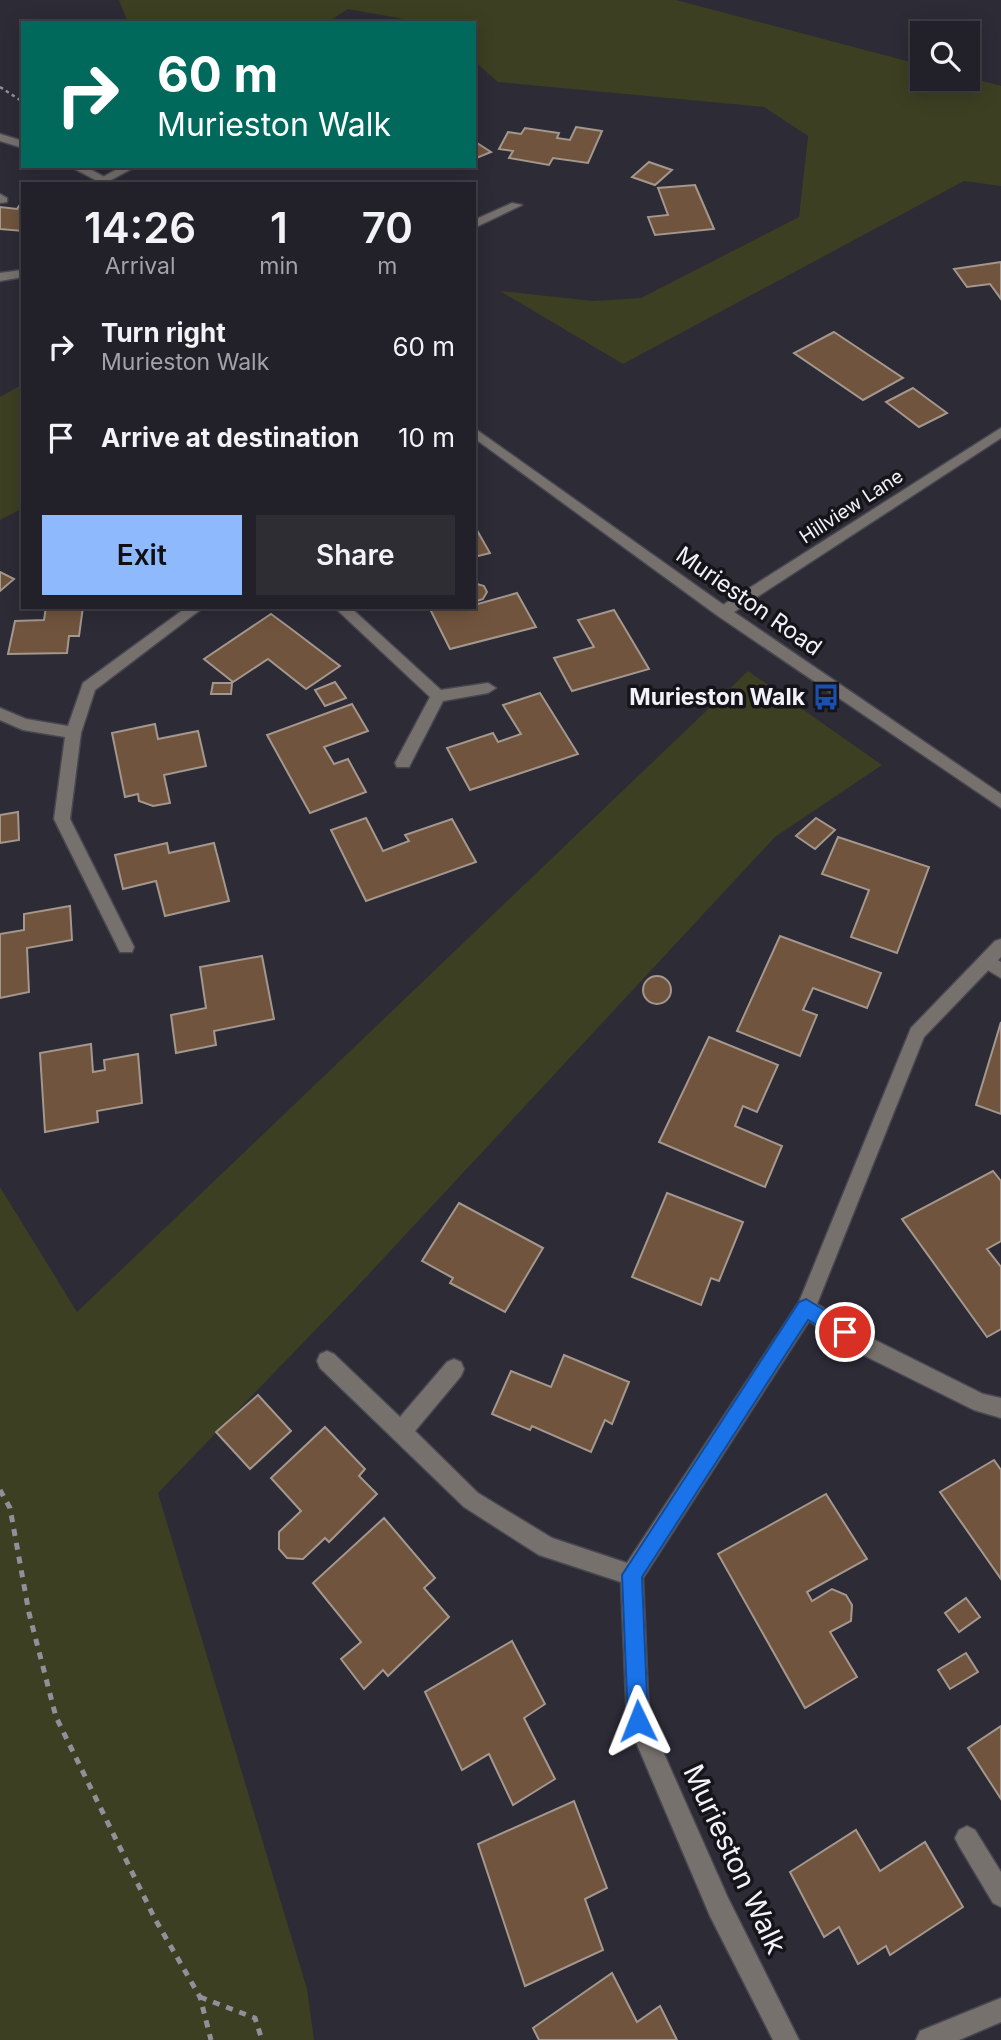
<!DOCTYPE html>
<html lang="en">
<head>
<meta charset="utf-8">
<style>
  :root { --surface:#222028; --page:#2e2d34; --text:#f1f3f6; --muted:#a2a3a8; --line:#3f3e45; --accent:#8eb9fc }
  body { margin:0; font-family:Inter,sans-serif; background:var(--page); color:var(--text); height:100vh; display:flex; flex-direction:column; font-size:26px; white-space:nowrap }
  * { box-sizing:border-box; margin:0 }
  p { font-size:23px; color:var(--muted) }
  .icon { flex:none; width:38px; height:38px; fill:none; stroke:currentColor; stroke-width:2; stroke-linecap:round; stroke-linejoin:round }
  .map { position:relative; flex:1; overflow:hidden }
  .sheet { position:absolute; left:21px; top:182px; width:455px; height:427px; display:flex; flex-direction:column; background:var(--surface); border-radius:0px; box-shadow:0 4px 18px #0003,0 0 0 2px var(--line) }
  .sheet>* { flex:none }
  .guide { position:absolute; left:21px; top:21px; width:455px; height:147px; border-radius:0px; box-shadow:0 4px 18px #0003,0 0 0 2px var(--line); background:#00695c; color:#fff; overflow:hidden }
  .buttons { position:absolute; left:910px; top:21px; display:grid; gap:14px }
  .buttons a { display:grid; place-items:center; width:70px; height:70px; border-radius:0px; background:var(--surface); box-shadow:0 4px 18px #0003,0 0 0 2px var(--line); font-size:35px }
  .pin { position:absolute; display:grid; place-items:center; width:60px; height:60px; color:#fff; margin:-30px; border:4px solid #fff; border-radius:50%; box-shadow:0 2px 7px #0007 }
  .me { position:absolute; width:77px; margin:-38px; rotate:358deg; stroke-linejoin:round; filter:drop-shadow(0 0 5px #0008) }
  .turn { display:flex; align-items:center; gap:24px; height:147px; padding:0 21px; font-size:32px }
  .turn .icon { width:91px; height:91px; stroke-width:2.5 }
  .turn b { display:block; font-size:49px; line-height:60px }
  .eta { display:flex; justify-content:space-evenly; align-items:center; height:119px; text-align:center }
  .eta b { font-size:42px; font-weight:600; line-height:49px }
  .cta { display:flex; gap:14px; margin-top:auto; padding:14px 21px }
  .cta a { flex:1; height:80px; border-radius:0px; background:var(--accent); color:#111; font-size:28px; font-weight:600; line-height:80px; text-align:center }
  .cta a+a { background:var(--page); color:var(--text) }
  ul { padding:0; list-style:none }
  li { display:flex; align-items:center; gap:21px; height:91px; padding:0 21px }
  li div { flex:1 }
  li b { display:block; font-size:26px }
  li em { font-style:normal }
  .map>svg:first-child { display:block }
</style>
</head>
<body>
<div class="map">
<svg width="1001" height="2040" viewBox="0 0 1001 2040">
  <rect width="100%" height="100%" fill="#2d2b36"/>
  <g fill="#3c3f21">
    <path d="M 119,0 L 676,0 L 922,65 L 922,79 L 968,77 L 1001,86 L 1001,186 L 964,181 L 623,364 L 500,291 L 594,301 L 641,298 L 799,217 L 808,136 L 764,107 L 498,82 L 474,61 L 474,23 L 426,23 L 348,9 L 326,23 L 128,23 Z"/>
    <path d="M 23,384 L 23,508 L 0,520 L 0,397 Z"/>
    <path d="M 748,671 L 882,765 L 775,837 L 354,1290 L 158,1493 L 307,1989 L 314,2040 L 0,2040 L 0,1187 L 77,1312 Z"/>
  </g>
  <g fill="#71543d" stroke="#a3978e" stroke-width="2">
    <path d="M 576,127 L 602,131 L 588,163 L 553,158 L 549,165 L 509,158 L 513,151 L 499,149 L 508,132 L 521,134 L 525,128 L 559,133 L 557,138 L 570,140 Z"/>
    <path d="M 474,141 L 491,152 L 474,159 Z"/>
    <path d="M 649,162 L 672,170 L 655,185 L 632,177 Z"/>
    <path d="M 695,185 L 714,229 L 655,235 L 648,217 L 668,215 L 658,188 Z"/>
    <path d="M 23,200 L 23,231 L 0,229 L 0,207 L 17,209 Z"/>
    <path d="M 1001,262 L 1001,299 L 990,284 L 967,287 L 954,269 Z"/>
    <path d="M 834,332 L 903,378 L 863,400 L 794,353 Z"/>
    <path d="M 913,388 L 947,413 L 919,427 L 886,402 Z"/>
    <path d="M 474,525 L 490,553 L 474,557 Z"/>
    <path d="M 0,572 L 14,579 L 0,591 Z"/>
    <path d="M 474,583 L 484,586 L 487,592 L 483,599 L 474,602 Z"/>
    <path d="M 517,593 L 536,627 L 450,649 L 429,607 L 474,607 L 474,605 Z"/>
    <path d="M 46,607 L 83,607 L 79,636 L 69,636 L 67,653 L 8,654 L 15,621 L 44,620 Z"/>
    <path d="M 614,610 L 649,669 L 572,691 L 554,658 L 594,647 L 578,620 Z"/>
    <path d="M 271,614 L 290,628 L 340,666 L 306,689 L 268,659 L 233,682 L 204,659 Z"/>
    <path d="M 335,682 L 346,698 L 325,706 L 315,690 Z"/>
    <path d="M 213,683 L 232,683 L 231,694 L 211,694 Z"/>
    <path d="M 540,693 L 578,754 L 470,790 L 447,748 L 493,733 L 498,742 L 521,734 L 503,705 Z"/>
    <path d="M 352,704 L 368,731 L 324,747 L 334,764 L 348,759 L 366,792 L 310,813 L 267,735 Z"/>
    <path d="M 155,724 L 158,739 L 198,731 L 206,766 L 164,775 L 170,803 L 153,806 L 139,801 L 138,794 L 125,797 L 112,733 Z"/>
    <path d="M 18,812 L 19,840 L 0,843 L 0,815 Z"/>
    <path d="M 366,818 L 383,851 L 409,841 L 405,835 L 452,819 L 476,862 L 366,901 L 331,830 Z"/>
    <path d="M 816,818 L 835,830 L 815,849 L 796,836 Z"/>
    <path d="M 838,837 L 929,867 L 897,953 L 851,937 L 869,890 L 822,874 Z"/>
    <path d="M 167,843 L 169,853 L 214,843 L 229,901 L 165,916 L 156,881 L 123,889 L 115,855 Z"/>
    <path d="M 70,906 L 72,940 L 27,948 L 29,992 L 0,998 L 0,934 L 24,930 L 24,914 Z"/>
    <path d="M 780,936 L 881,973 L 867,1008 L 813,988 L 803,1010 L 817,1015 L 800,1056 L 737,1031 Z"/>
    <path d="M 262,956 L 274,1019 L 214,1031 L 216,1045 L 176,1053 L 171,1015 L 206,1008 L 200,967 Z"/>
    <circle cx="657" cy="990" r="14"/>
    <path d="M 1001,1022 L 1001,1114 L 976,1105 Z"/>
    <path d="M 709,1037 L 778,1065 L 757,1112 L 743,1106 L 735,1126 L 782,1146 L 765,1187 L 659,1142 Z"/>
    <path d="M 91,1044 L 93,1072 L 105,1070 L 104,1060 L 138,1054 L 142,1103 L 97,1111 L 98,1122 L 45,1132 L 40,1053 Z"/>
    <path d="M 993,1171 L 1001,1181 L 1001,1241 L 987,1249 L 1001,1267 L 1001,1329 L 987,1337 L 902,1219 Z"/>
    <path d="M 667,1193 L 743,1222 L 719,1281 L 711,1278 L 701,1305 L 632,1277 Z"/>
    <path d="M 459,1203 L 543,1248 L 505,1312 L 450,1283 L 453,1278 L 422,1261 Z"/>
    <path d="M 564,1355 L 629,1382 L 612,1424 L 605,1420 L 591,1452 L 532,1426 L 530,1430 L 492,1414 L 511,1371 L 551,1387 Z"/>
    <path d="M 258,1395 L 291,1431 L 250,1469 L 216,1432 Z"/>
    <path d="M 325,1427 L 365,1469 L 359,1476 L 377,1494 L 329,1542 L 325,1538 L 303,1559 L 287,1558 L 279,1549 L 279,1532 L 301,1511 L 271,1478 Z"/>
    <path d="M 994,1460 L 1001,1470 L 1001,1579 L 940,1492 Z"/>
    <path d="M 826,1494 L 867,1559 L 807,1592 L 812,1601 L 832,1589 L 846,1595 L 852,1605 L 851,1621 L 830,1632 L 857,1677 L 805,1708 L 718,1554 Z"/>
    <path d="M 384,1518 L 435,1578 L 424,1588 L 449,1617 L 388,1676 L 383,1670 L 364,1689 L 341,1659 L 361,1642 L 313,1583 Z"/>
    <path d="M 966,1598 L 980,1617 L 959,1632 L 945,1613 Z"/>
    <path d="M 512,1641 L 545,1704 L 524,1718 L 555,1779 L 513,1805 L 489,1754 L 462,1770 L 425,1692 Z"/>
    <path d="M 966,1653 L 978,1672 L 950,1689 L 938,1670 Z"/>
    <path d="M 1001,1726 L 1001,1799 L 968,1748 Z"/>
    <path d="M 574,1801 L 607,1888 L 585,1899 L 603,1950 L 525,1986 L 478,1844 Z"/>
    <path d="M 856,1830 L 880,1871 L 925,1842 L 963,1907 L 890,1955 L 886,1946 L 858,1964 L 839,1927 L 824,1937 L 790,1872 Z"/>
    <path d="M 612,1973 L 637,2022 L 660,2006 L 677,2040 L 539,2040 L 533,2028 Z"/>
  </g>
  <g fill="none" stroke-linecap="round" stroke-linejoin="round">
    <g stroke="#494751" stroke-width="3">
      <g id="service">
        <path d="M 123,166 L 137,166 L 109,181 L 99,179 Z"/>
        <path d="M 0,194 L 7,198 L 7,202 L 0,203 Z"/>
        <path d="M 987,954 L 1001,962 L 1001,978 L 981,966 L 978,961 L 981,956 Z"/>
      </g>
    </g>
    <g stroke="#494751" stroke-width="3">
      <g id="minor">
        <path d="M 512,203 L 522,205 L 474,228 L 474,220 Z"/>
        <path d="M 22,270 L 23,277 L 0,281 L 0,273 Z"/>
        <path d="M 1001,428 L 1001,438 L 728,616 L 718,616 L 718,608 Z"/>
        <path d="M 187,607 L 204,607 L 95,690 L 81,733 L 70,819 L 134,947 L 132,952 L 120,952 L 54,819 L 65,737 L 23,730 L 0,720 L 0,708 L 26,719 L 68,726 L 83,683 Z"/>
        <path d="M 334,607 L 350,607 L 441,690 L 488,683 L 496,688 L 488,693 L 443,701 L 409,767 L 397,767 L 395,763 L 430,697 Z"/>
        <path d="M 1001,939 L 1001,957 L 924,1037 L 817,1304 L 871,1338 L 983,1394 L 1001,1398 L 1001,1418 L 974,1410 L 857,1352 L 809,1321 L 643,1578 L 649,1720 L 728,1898 L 799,2040 L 773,2040 L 710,1916 L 627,1721 L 621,1582 L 539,1555 L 464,1507 L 320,1368 L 317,1361 L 320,1354 L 327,1351 L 334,1354 L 400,1417 L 447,1362 L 454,1359 L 461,1362 L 464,1369 L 461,1376 L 415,1431 L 478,1493 L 552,1538 L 627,1563 L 799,1302 L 911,1028 L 995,941 Z"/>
        <path d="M 967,1826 L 975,1830 L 1001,1872 L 1001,1907 L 993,1903 L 959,1846 L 955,1838 L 959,1830 Z"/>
        <path d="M 1001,1998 L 1001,2022 L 959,2040 L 916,2040 L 920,2031 Z"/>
      </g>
    </g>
    <g stroke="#494751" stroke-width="3">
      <g id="tertiary">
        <path d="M 0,134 L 23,141 L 23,148 L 0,141 Z"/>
        <path d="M 69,166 L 84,166 L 118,184 L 103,184 Z"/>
        <path d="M 474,428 L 728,608 L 1001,794 L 1001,808 L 718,616 L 474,438 Z"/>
      </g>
    </g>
    <path stroke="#918f99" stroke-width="2.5" stroke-dasharray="3.5 3.5" stroke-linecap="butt" d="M 0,87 L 23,102"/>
    <g stroke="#918f99" stroke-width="5" stroke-dasharray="7 7" stroke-linecap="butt">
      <path d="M 0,1490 L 10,1508 L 29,1613 L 56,1717 L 155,1919 L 200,1997 L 211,2040"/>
      <path d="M 200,1997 L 255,2018 L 262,2040"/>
    </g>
    <use href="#service" fill="#77716e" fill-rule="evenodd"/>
    <use href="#minor" fill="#77716e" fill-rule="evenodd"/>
    <use href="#tertiary" fill="#77716e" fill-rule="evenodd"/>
  </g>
  <path fill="#1a73e8" stroke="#114b97" stroke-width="2" d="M 806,1299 L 851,1326 L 854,1332 L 851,1339 L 845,1341 L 808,1320 L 642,1577 L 648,1721 L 645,1729 L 638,1732 L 631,1729 L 628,1721 L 622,1575 L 799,1302 Z"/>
  <defs>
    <g id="bus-bare" transform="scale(2.1)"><path d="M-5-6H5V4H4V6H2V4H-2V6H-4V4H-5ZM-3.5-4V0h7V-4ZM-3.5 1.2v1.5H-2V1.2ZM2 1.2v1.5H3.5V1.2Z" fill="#1a4fb4" stroke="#151419" stroke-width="2.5" paint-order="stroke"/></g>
  </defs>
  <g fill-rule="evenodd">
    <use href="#bus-bare" x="826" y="697"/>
  </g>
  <g text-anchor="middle" stroke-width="7" stroke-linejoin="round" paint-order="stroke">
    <g font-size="19" fill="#f3f2fa" stroke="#151419">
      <text transform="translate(851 506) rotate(-33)" y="7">Hillview Lane</text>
    </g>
    <g font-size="23" fill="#f3f2fa" stroke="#151419">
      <text transform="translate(749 601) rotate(35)" y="8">Murieston Road</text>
    </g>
    <g font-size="23" font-weight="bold" fill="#f3f2fa" stroke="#151419" text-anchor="end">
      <text x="805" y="705">Murieston Walk</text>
    </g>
    <g font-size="28" fill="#f3f2fa" stroke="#151419">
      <text transform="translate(735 1859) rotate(65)" y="10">Murieston Walk</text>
    </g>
  </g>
</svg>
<div class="buttons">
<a><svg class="icon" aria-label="search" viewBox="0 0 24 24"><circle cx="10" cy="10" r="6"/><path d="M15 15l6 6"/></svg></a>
</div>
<div class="pin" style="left:845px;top:1332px;background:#d93025"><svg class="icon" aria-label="arrive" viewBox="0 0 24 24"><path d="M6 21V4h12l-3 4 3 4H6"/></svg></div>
<svg class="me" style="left:638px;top:1721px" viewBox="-20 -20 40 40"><path d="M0-17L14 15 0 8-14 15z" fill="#1a73e8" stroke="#fff" stroke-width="4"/></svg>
<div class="guide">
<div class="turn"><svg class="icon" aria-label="right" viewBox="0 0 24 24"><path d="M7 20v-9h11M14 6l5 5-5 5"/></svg><div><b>60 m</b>Murieston Walk</div></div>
</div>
<section class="sheet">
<div class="eta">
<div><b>14:26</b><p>Arrival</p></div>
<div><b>1</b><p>min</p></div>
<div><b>70</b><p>m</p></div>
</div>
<ul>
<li><svg class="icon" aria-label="right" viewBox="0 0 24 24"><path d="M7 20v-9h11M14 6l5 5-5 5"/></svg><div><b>Turn right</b><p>Murieston Walk</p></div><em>60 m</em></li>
<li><svg class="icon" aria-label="arrive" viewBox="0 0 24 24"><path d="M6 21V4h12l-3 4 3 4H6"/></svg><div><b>Arrive at destination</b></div><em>10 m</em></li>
</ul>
<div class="cta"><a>Exit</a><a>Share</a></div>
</section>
</div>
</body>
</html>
